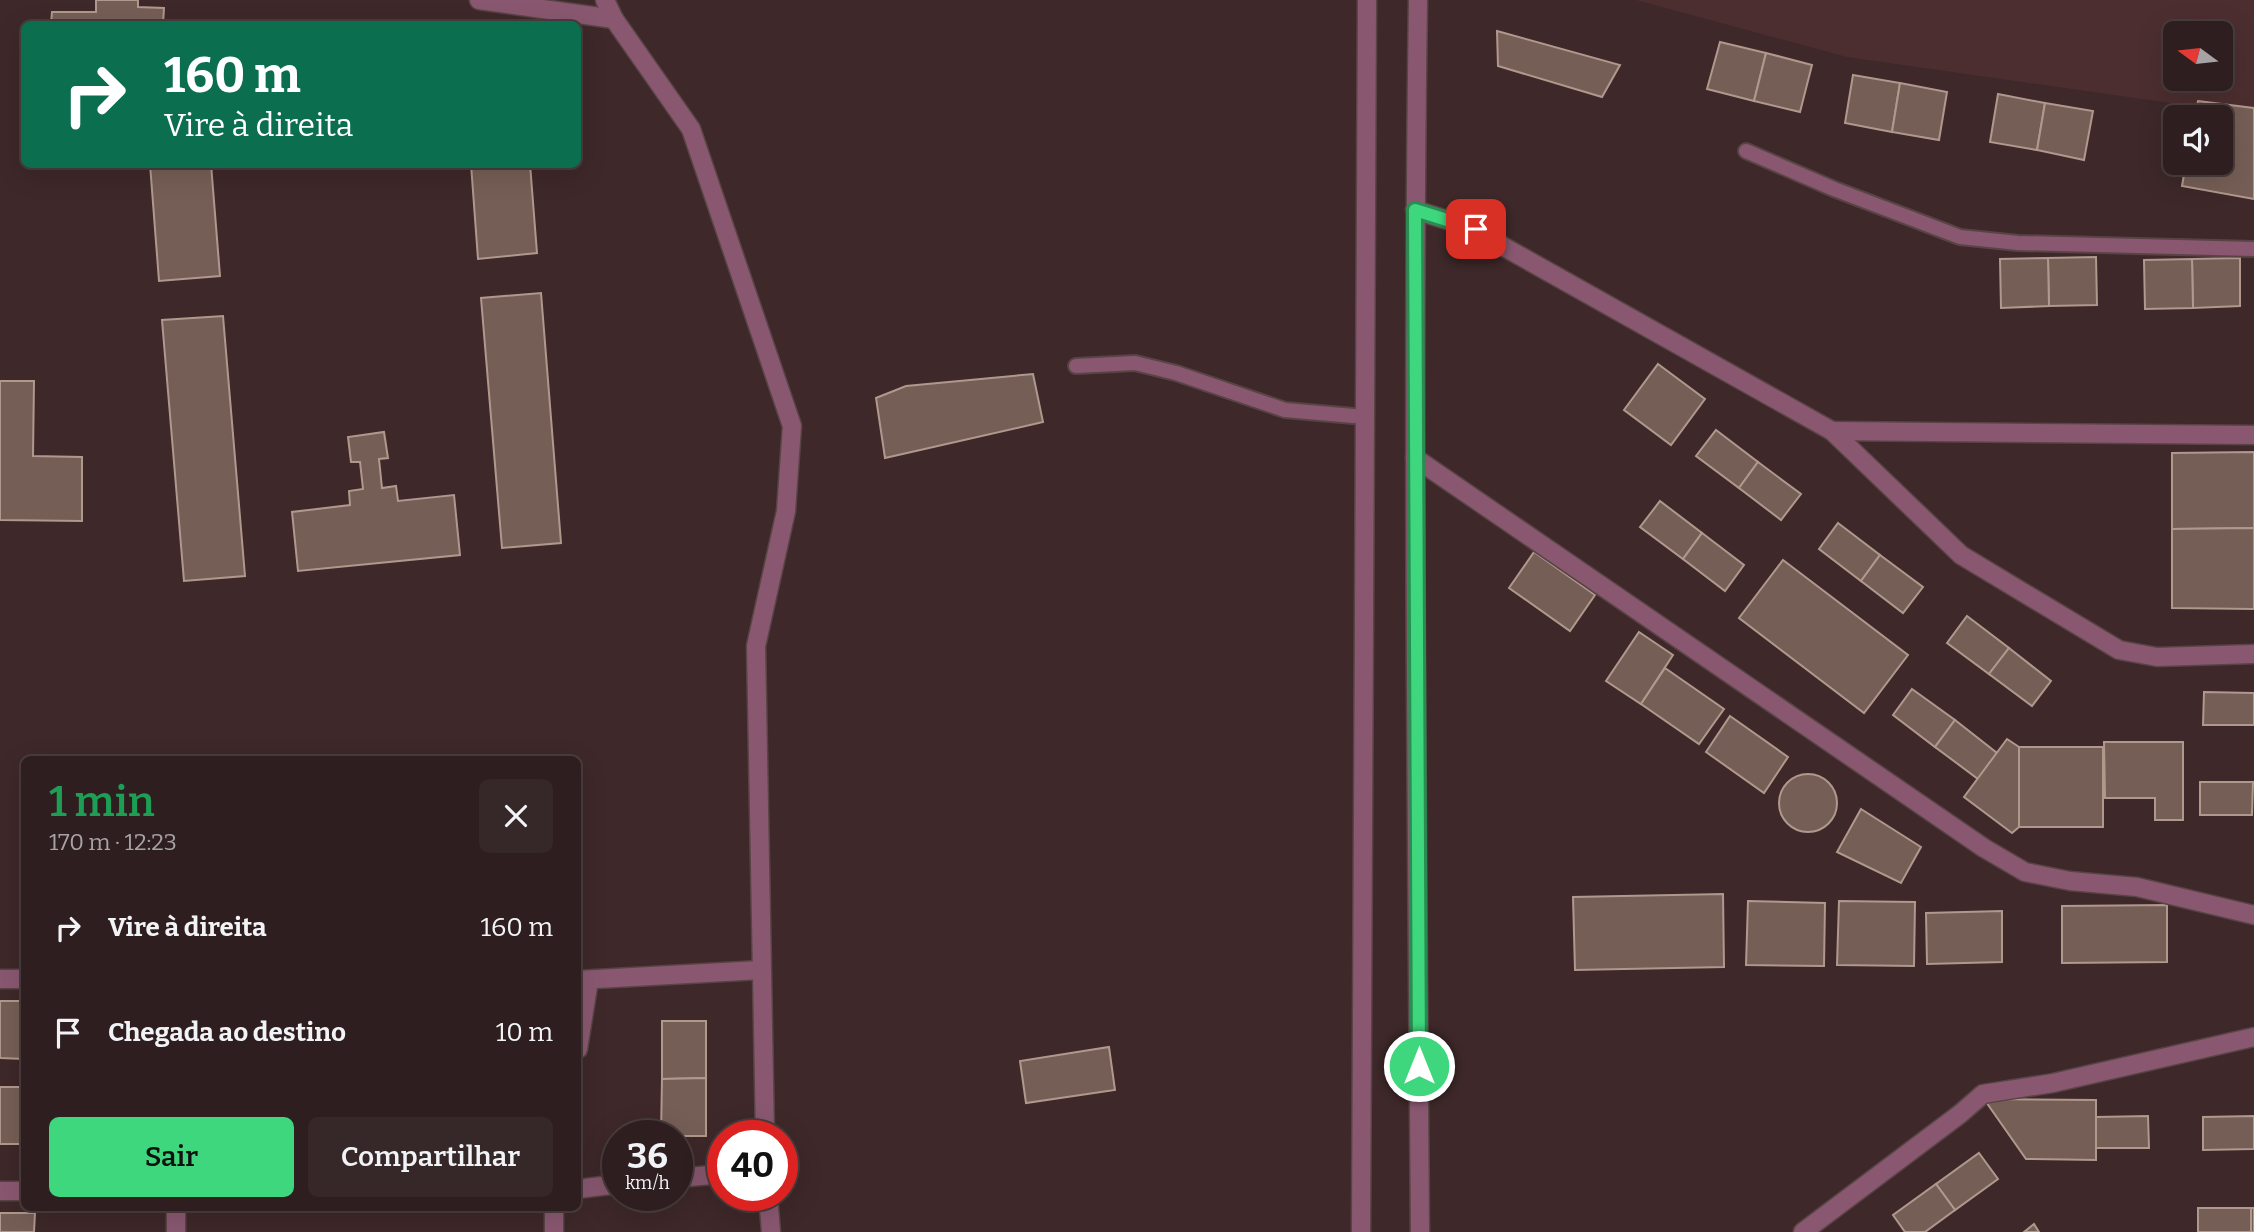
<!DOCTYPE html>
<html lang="pt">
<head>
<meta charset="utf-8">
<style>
  :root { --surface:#2e1e1f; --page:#362728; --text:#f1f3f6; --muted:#a7a2a4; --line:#493c3d; --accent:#3fd77d }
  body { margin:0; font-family:Bitter,serif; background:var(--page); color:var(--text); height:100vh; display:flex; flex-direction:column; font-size:26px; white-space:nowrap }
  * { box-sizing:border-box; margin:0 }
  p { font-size:23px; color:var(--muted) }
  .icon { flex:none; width:38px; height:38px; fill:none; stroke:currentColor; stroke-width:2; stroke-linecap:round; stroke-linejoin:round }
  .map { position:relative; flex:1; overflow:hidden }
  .panel { position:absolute; left:21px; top:756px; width:560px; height:455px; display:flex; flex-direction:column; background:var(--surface); border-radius:10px; box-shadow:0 7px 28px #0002,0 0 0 2px var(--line) }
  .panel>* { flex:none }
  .guide { position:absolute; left:21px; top:21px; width:560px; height:147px; border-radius:10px; box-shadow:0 7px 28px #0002,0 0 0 2px var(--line); background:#0b6e4f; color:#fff; overflow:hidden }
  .needle { width:46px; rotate:285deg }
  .fabs { position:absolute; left:2163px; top:21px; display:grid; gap:14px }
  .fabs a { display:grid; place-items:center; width:70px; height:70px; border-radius:10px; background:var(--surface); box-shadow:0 7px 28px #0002,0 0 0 2px var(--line); font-size:35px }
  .speed { position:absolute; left:602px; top:1120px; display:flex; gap:14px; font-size:35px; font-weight:700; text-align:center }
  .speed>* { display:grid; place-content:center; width:91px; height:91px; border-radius:50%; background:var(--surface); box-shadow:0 7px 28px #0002,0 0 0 2px var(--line); line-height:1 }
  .speed small { font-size:18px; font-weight:400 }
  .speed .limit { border:10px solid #d22; background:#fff; color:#111 }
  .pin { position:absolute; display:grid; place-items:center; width:60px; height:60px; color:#fff; margin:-30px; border-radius:14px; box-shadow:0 4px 10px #0006 }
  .me { position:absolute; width:77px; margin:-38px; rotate:0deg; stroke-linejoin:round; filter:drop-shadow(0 0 5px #0008) }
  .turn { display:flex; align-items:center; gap:24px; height:147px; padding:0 28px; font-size:32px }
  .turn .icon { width:91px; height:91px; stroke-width:2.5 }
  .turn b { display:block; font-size:49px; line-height:60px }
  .round { display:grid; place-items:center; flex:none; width:74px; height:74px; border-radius:10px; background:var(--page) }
  .headline { display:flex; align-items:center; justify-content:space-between; height:119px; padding:0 28px }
  h1 { font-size:42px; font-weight:600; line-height:52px; color:#1e9e55 }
  .button { display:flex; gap:14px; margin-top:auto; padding:14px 28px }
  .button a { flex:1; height:80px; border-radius:10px; background:var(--accent); color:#111; font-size:28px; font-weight:600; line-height:80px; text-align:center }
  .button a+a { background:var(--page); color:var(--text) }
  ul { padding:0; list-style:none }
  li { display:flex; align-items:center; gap:21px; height:105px; padding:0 28px }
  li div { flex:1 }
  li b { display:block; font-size:26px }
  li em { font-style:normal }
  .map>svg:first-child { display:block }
</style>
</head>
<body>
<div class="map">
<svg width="2254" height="1232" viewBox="0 0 2254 1232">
  <rect width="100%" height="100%" fill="#3e2829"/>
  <path fill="#4c2e30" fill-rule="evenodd" d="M 1636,0 L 2254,0 L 2254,115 L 1847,57 ZM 2175,33 L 2221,33 L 2221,79 L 2175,79 Z"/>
  <g fill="#755e55" stroke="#b1988d" stroke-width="2">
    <path d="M 96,0 L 138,0 L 138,7 L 164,8 L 163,24 L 51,24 L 52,12 L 96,12 Z"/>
    <path d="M 1497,31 L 1620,65 L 1602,97 L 1498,66 Z"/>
    <path d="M 1720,42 L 1766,53 L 1754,101 L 1707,89 Z"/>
    <path d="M 1766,53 L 1812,65 L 1800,112 L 1754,101 Z"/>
    <path d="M 1853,75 L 1900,83 L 1892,132 L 1845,123 Z"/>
    <path d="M 1900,83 L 1947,92 L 1939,140 L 1892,132 Z"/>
    <path d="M 1998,94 L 2045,103 L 2037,150 L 1990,142 Z"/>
    <path d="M 2198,101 L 2254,108 L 2254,199 L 2182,186 L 2186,163 L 2221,163 L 2221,117 L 2195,117 Z"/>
    <path d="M 2045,103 L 2093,111 L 2084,160 L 2037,150 Z"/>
    <path d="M 150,164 L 211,164 L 220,276 L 159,281 Z"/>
    <path d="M 471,164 L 530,164 L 537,253 L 478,259 Z"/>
    <path d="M 2096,257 L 2097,305 L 2049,306 L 2048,258 Z"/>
    <path d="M 2048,258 L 2049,306 L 2001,308 L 2000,259 Z"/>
    <path d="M 2240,258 L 2240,306 L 2193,308 L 2192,259 Z"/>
    <path d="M 2192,259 L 2193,308 L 2145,309 L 2144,260 Z"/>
    <path d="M 541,293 L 561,543 L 502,548 L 481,298 Z"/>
    <path d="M 223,316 L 245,576 L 184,581 L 162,320 Z"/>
    <path d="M 1658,364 L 1705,399 L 1671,445 L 1624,410 Z"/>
    <path d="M 1033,374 L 1043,422 L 885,458 L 876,398 L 906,386 Z"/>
    <path d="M 0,381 L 34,381 L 33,456 L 82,457 L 82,521 L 0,520 Z"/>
    <path d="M 1716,430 L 1758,462 L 1739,488 L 1696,456 Z"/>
    <path d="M 384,432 L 388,458 L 379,459 L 382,488 L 396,486 L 398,501 L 454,495 L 460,555 L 298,571 L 292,512 L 350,505 L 349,491 L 363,489 L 360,462 L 351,462 L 348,437 Z"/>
    <path d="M 2254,452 L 2254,528 L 2172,529 L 2172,453 Z"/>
    <path d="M 1758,462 L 1801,494 L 1781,520 L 1739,488 Z"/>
    <path d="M 1660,501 L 1702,533 L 1683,559 L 1640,527 Z"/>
    <path d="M 1838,523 L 1880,555 L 1861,581 L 1819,549 Z"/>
    <path d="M 2254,528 L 2254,609 L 2172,608 L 2172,529 Z"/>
    <path d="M 1702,533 L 1744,565 L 1725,591 L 1683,559 Z"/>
    <path d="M 1534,552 L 1595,595 L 1570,631 L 1509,588 Z"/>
    <path d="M 1880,555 L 1923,587 L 1903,613 L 1861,581 Z"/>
    <path d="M 1783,560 L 1908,655 L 1864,713 L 1739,618 Z"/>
    <path d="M 1967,616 L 2009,648 L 1989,674 L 1947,643 Z"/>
    <path d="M 1639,632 L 1673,655 L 1641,704 L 1606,681 Z"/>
    <path d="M 2009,648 L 2051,681 L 2032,706 L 1989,674 Z"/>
    <path d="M 1665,668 L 1724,709 L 1699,744 L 1641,704 Z"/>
    <path d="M 1912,689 L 1955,720 L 1935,747 L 1893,715 Z"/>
    <path d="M 2204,692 L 2254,693 L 2254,725 L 2203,725 Z"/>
    <path d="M 1730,716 L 1788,757 L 1764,793 L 1706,752 Z"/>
    <path d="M 1955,720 L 1997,753 L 1978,779 L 1935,747 Z"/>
    <path d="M 2007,739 L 2019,747 L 2019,827 L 2012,833 L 1964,797 Z"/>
    <path d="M 2104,742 L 2183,742 L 2183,820 L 2155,820 L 2155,798 L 2105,798 Z"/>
    <rect x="2019" y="747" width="84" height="80"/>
    <circle cx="1808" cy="803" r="29"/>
    <path d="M 2200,782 L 2253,782 L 2252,815 L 2200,815 Z"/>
    <path d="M 1861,809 L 1921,847 L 1901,883 L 1837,852 Z"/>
    <path d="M 1723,894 L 1724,967 L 1575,970 L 1573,897 Z"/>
    <path d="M 1748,901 L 1825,903 L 1824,966 L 1746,965 Z"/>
    <path d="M 1839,901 L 1915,902 L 1914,966 L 1837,965 Z"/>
    <path d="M 2167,905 L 2167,962 L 2062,963 L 2062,906 Z"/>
    <path d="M 2002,911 L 2002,962 L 1927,964 L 1926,913 Z"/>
    <path d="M 0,1001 L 24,1001 L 24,1059 L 0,1058 Z"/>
    <path d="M 662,1021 L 706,1021 L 706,1078 L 662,1079 Z"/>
    <path d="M 1109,1047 L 1115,1090 L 1026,1103 L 1020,1061 Z"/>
    <path d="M 706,1078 L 706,1136 L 661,1136 L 662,1079 Z"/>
    <rect x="0" y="1087" width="24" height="57"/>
    <path d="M 1984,1099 L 2096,1100 L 2096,1160 L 2026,1159 Z"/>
    <path d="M 2148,1116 L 2149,1148 L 2096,1148 L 2096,1117 Z"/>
    <path d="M 2254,1116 L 2254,1149 L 2203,1150 L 2203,1117 Z"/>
    <path d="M 1979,1153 L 1998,1179 L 1955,1210 L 1936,1184 Z"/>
    <path d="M 1936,1184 L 1955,1210 L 1925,1232 L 1905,1232 L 1893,1215 Z"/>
    <rect x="2198" y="1208" width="53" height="24"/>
    <rect x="2251" y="1208" width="3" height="24"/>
    <path d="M 0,1213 L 35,1213 L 34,1232 L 0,1232 Z"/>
    <path d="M 2034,1224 L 2039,1232 L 2024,1232 Z"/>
  </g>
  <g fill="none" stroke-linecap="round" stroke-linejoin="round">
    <g stroke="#594445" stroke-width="18">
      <g id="service">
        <path d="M 1746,151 L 1834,189 L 1960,237 L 2018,243 L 2254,249"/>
        <path d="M 1076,366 L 1135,363 L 1176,373 L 1285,410 L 1365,417"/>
      </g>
    </g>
    <g stroke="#594445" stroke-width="21">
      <g id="minor">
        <path d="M 479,0 L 614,19"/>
        <path d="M 605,0 L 614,19 L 691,129 L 792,426 L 786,511 L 756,646 L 765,1136"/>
        <path d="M 1415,210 L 1476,229 L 1506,248 L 1832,431 L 1961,555 L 2119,650 L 2157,657 L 2254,654"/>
        <path d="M 1832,431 L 2254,435"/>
        <path d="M 1415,458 L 1984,848 L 2025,872 L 2070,881 L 2137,887 L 2254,915"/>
        <path d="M 0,979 L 24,979"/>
        <path d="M 578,980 L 761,970"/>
        <path d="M 578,1049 L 589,980"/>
        <path d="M 677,1178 L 723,1174"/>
        <path d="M 578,1189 L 618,1184"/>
        <path d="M 0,1191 L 24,1191"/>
        <path d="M 768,1195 L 771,1232"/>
        <path d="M 176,1232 L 176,1208"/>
        <path d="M 554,1232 L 554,1208"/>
        <path d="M 1803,1232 L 1960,1114 L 1983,1094 L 2053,1083 L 2254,1037"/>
      </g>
    </g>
    <g stroke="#594445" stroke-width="21">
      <g id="tertiary">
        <path d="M 1418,0 C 1412,411 1417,821 1420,1232"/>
        <path d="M 1361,1232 L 1367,0"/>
      </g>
    </g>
    <use href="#service" stroke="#895870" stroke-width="14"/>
    <use href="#minor" stroke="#895870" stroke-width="18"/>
    <use href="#tertiary" stroke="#895870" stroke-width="18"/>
  </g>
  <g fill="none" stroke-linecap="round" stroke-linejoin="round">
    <g stroke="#298c51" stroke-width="18">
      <path id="route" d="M 1419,1066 L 1415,210 L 1476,229"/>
    </g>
    <use href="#route" stroke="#3fd77d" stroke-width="12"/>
  </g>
</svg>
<div class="fabs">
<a><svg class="needle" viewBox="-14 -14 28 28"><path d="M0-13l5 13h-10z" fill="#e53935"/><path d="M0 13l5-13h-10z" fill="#a7a2a4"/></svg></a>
<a><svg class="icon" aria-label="sound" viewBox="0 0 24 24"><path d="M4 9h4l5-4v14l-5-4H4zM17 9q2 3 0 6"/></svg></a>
</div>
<div class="speed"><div>36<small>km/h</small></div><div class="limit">40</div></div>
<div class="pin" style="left:1476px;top:229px;background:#d93025"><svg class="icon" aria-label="arrive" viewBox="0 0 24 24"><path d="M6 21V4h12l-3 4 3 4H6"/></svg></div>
<svg class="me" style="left:1419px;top:1066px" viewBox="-20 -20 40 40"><circle r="17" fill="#3fd77d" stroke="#fff" stroke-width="3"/><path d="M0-11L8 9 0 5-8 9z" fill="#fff"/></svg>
<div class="guide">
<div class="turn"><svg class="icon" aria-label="right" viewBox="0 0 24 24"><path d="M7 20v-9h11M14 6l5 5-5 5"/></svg><div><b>160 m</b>Vire à direita</div></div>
</div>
<section class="panel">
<div class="headline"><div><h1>1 min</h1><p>170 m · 12:23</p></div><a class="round"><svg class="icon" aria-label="close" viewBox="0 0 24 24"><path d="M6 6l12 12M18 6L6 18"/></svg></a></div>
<ul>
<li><svg class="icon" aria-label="right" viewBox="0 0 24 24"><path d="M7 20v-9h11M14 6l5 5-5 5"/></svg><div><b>Vire à direita</b></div><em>160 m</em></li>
<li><svg class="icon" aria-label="arrive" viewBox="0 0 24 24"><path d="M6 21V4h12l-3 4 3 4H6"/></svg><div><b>Chegada ao destino</b></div><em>10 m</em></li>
</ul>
<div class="button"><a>Sair</a><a>Compartilhar</a></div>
</section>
</div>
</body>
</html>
